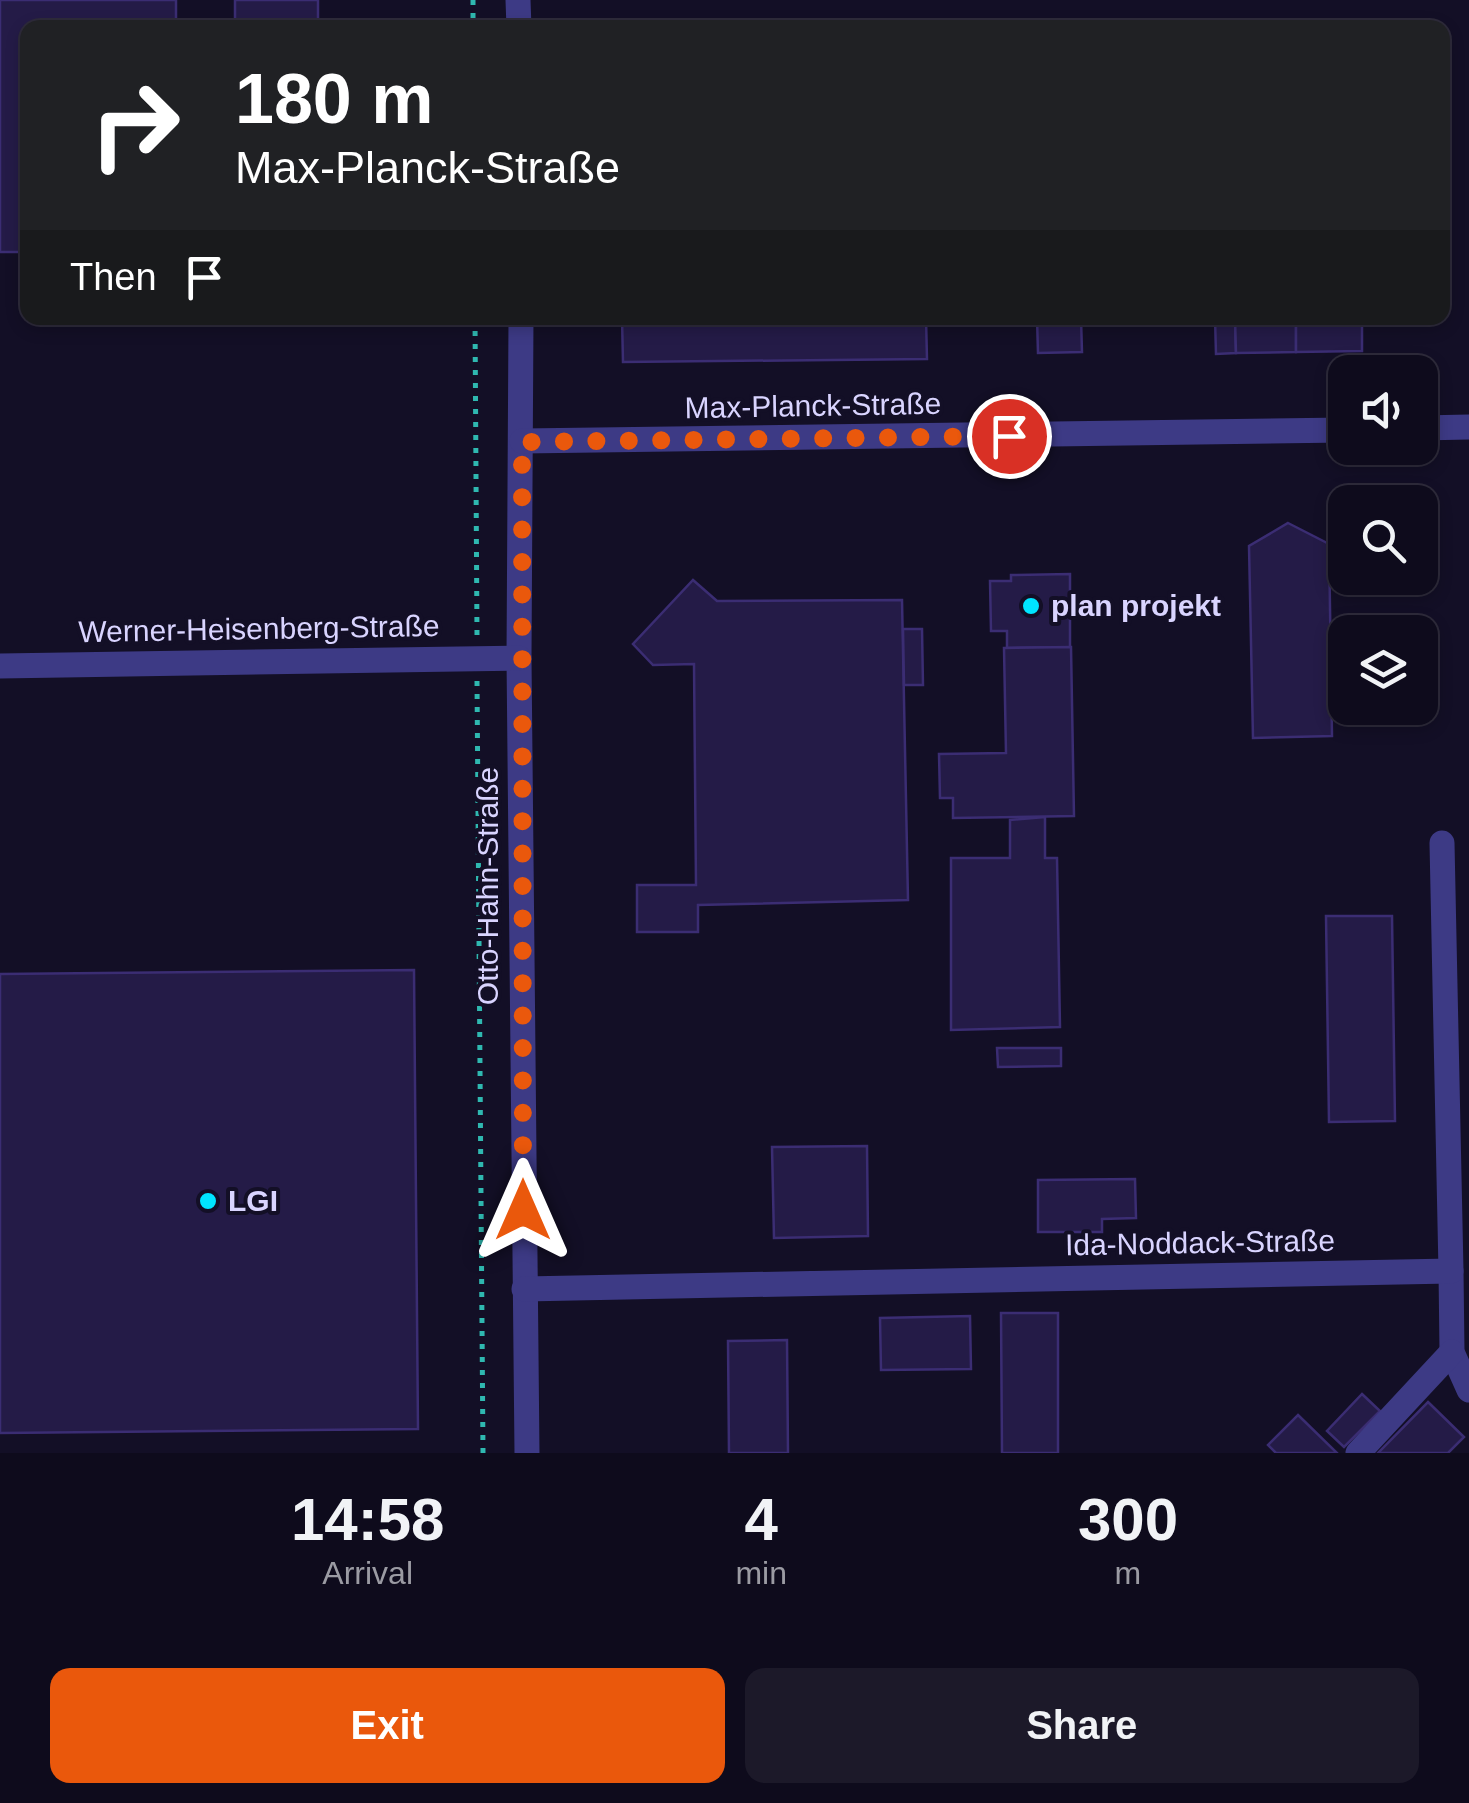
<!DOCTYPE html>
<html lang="en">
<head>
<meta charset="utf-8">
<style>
  :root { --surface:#0e0b1c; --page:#1c1929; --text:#f1f3f6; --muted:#9b9ba3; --line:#2e2b3b; --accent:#ea580c }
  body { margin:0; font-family:Arial,sans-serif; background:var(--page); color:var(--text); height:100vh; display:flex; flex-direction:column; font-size:38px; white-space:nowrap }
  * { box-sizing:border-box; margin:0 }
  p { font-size:32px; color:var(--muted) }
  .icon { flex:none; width:55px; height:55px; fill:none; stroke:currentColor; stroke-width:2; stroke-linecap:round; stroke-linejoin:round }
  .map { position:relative; height:1453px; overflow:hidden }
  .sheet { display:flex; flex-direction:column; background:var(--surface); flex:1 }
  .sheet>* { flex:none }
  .hud { position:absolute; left:20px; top:20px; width:1430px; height:305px; border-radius:20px; box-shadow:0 5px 15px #0003,0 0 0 2px var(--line); background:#202124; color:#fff; overflow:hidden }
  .tools { position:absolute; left:1328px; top:355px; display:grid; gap:20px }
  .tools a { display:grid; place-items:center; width:110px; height:110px; border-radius:20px; background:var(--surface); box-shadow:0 5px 15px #0003,0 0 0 2px var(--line); font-size:50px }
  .pin { position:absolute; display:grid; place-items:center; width:85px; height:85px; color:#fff; margin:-42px; border:5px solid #fff; border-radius:50%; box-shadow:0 2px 10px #0007 }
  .me { position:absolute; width:110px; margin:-55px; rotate:0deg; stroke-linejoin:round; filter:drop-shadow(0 0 8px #0008) }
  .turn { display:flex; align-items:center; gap:35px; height:210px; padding:0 50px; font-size:45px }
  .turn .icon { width:130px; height:130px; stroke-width:2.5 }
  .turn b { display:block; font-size:70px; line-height:85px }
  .then { display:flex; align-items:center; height:95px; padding:0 50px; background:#0003; gap:20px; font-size:38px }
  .eta { display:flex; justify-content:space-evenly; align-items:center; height:170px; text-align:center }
  .eta b { font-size:60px; font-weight:700; line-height:70px }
  .action { display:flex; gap:20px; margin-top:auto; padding:20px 50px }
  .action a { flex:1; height:115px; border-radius:20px; background:var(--accent); color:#fff; font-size:40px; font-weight:700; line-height:115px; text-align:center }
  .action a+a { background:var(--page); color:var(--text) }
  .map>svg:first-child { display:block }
</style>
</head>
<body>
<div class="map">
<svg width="1469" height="1453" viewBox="0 0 1469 1453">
  <rect width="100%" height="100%" fill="#130f26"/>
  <g fill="#241b47" stroke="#3b2d73" stroke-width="2.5">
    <path d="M 0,0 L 176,0 L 176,28 L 28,28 L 28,147 L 20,147 L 20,252 L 0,252 Z"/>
    <rect x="235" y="0" width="83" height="28"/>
    <path d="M 622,318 L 926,318 L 927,359 L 623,362 Z"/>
    <path d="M 1037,318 L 1081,318 L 1082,352 L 1038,353 Z"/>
    <path d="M 1215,318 L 1235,318 L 1236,353 L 1216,354 Z"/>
    <path d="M 1235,318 L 1296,318 L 1296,352 L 1236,353 Z"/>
    <path d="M 1296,318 L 1362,318 L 1362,351 L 1296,352 Z"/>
    <path d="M 1288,523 L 1329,544 L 1332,736 L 1253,738 L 1249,546 Z"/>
    <path d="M 1070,574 L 1070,647 L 1007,648 L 1007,631 L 991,631 L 990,581 L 1011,581 L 1011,575 Z"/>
    <path d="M 693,580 L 717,601 L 902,600 L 908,900 L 698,905 L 698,932 L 637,932 L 637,885 L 696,885 L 694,664 L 653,665 L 633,644 Z"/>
    <path d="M 903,629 L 922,629 L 923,685 L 904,685 Z"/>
    <path d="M 1071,647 L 1074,816 L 953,818 L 953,798 L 940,798 L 939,754 L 1006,753 L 1004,648 Z"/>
    <path d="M 1045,817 L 1045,858 L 1057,858 L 1060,1027 L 951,1030 L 951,858 L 1010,858 L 1010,820 Z"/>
    <path d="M 1326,916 L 1392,916 L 1395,1121 L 1329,1122 Z"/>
    <path d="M 414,970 L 418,1429 L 0,1433 L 0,974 Z"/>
    <path d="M 997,1048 L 1061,1048 L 1061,1066 L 998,1067 Z"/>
    <path d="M 867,1146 L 868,1236 L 774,1238 L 772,1147 Z"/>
    <path d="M 1135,1179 L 1136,1218 L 1102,1219 L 1102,1232 L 1038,1232 L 1038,1180 Z"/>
    <path d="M 1001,1313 L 1058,1313 L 1058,1453 L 1002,1453 Z"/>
    <path d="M 970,1316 L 971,1369 L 881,1370 L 880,1318 Z"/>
    <path d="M 787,1340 L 788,1453 L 729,1453 L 728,1341 Z"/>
    <path d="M 1362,1394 L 1380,1411 L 1344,1447 L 1327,1431 Z"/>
    <path d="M 1428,1402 L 1464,1437 L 1448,1453 L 1378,1453 Z"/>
    <path d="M 1298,1415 L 1337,1453 L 1276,1453 L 1268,1445 Z"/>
  </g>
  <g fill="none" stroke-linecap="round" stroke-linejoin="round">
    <g stroke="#2fb8b0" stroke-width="5" stroke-dasharray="5 8" stroke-linecap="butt">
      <path d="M 473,0 L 473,28"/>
      <path d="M 475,318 L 477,635"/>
      <path d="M 477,681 L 483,1453"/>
    </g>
    <g stroke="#3d3a85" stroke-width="25">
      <path d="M 518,0 L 519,28"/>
      <path d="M 521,318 L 519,658 L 527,1453"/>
      <path d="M 1420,428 L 1469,427"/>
      <path d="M 522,441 L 1345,430"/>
      <path d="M 0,666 L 519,658"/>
      <path d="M 1451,1271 L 1452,1352 L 1469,1390"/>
      <path d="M 524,1289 L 1451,1271 L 1442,843"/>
      <path d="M 1358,1453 L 1452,1352"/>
    </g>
  </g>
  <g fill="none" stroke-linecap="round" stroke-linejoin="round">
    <path stroke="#ea580c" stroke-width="18" stroke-dasharray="0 32.4" d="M 523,1210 L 522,442 L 1009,436"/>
  </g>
  <g fill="#00e5ff" stroke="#130f26" stroke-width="4">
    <circle cx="1031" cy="606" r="10"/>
    <circle cx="208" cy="1201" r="10"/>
  </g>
  <g text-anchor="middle" stroke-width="8" stroke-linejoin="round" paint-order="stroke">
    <g font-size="30" fill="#d9d4ff" stroke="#130f26">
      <text transform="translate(813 406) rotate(-1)" y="10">Max-Planck-Straße</text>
      <text transform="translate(259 629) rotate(-1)" y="10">Werner-Heisenberg-Straße</text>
      <text transform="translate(488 886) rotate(-90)" y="10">Otto-Hahn-Straße</text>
      <text transform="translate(1200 1243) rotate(-1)" y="10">Ida-Noddack-Straße</text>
    </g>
    <g font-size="30" font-weight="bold" fill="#d9d4ff" stroke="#130f26" text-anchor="start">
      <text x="1051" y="616">plan projekt</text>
      <text x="228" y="1211">LGI</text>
    </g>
  </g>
</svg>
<div class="tools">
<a><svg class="icon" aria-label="sound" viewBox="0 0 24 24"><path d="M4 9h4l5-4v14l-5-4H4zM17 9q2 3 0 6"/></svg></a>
<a><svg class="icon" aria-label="search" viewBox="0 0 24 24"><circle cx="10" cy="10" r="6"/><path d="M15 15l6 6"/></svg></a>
<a><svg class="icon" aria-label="layers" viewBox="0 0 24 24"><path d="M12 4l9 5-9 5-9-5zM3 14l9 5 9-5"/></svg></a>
</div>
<div class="pin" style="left:1009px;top:436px;background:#d93025"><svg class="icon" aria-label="arrive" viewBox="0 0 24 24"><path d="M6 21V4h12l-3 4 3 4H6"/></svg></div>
<svg class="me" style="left:523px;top:1210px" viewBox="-20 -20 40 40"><path d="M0-17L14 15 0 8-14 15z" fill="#ea580c" stroke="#fff" stroke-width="4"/></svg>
<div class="hud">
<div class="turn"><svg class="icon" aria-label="right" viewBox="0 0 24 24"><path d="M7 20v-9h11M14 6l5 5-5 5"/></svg><div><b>180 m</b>Max-Planck-Straße</div></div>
<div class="then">Then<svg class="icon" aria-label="arrive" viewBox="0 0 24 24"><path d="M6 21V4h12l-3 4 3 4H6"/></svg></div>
</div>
</div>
<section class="sheet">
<div class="eta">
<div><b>14:58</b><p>Arrival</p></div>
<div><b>4</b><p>min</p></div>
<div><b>300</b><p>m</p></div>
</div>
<div class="action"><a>Exit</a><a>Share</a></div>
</section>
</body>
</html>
